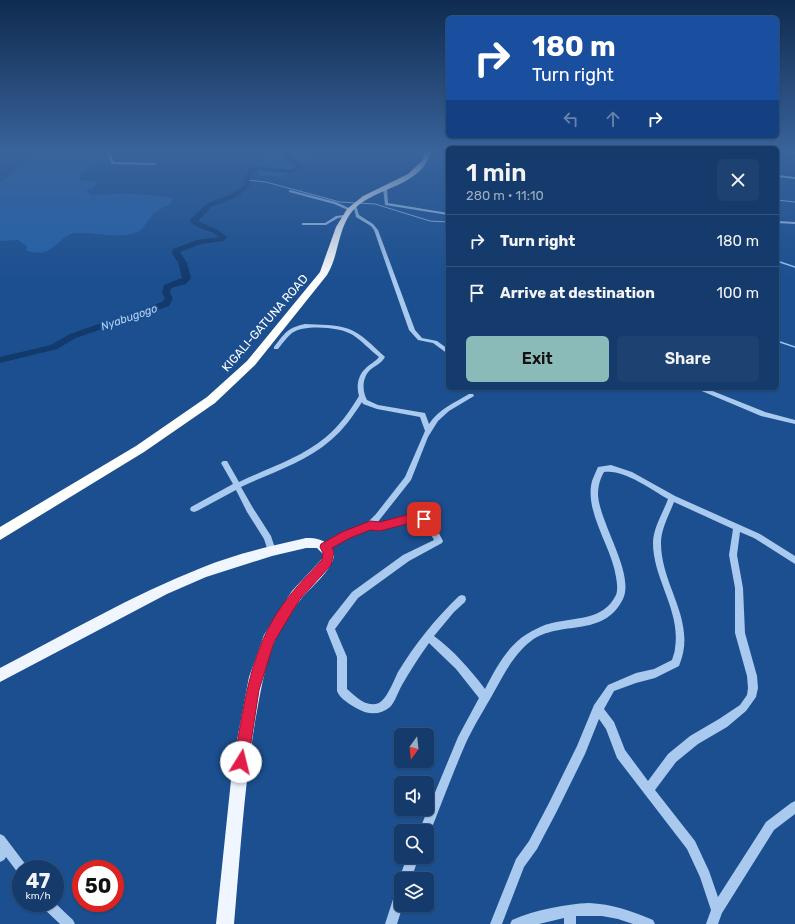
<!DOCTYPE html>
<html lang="en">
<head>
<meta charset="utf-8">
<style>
  :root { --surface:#143b6b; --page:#1d4271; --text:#f1f3f6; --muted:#9dadc1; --line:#33557e; --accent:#8bbbb9 }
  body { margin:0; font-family:Rubik,sans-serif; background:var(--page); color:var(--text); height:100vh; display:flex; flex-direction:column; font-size:15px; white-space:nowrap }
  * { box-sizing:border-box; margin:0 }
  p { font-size:13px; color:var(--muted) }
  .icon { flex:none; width:22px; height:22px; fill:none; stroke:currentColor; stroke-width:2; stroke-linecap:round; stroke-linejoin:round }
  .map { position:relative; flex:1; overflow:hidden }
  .drawer { position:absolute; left:446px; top:146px; width:333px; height:244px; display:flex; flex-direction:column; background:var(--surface); border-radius:6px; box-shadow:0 1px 3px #0004,0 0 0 1px var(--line) }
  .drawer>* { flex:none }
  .banner { position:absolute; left:446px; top:16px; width:333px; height:122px; border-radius:6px; box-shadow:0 1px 3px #0004,0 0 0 1px var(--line); background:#1a4fa0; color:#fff; overflow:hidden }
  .needle { width:26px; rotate:195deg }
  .controls { position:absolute; left:394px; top:728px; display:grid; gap:8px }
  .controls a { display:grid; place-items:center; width:40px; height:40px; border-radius:6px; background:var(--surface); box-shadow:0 1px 3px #0004,0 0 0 1px var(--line); font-size:20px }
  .speed { position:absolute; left:12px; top:860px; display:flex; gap:8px; font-size:20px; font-weight:700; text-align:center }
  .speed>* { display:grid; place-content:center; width:52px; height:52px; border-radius:50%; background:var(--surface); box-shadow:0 1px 3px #0004,0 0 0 1px var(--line); line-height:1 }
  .speed small { font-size:10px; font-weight:400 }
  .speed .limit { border:6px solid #d22; background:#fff; color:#111 }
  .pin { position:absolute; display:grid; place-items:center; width:34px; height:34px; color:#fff; margin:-17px; border-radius:8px; box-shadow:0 2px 6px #0006 }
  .me { position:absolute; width:44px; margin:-22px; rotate:9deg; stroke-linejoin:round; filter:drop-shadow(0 0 3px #0008) }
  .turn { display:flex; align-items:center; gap:14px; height:84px; padding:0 20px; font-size:18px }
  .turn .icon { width:52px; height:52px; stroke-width:2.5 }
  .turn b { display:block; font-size:28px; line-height:34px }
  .lanes { display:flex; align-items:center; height:38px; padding:0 20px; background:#0003; justify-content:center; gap:20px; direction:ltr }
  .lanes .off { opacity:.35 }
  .round { display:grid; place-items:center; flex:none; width:42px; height:42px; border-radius:6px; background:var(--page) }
  .overview { display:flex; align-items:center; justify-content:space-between; height:68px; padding:0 20px }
  h1 { font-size:24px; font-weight:600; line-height:30px }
  .cta { display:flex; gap:8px; margin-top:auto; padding:8px 20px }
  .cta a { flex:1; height:46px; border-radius:6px; background:var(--accent); color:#111; font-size:16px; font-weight:600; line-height:46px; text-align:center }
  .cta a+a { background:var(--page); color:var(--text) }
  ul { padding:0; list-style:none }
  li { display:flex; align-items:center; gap:12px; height:52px; padding:0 20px; border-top:1px solid var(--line) }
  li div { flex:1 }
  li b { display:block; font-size:15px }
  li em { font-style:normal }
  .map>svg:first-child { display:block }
</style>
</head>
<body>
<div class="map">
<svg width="795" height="924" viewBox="0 0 795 924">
  <rect width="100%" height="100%" fill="#1b4f8f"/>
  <g fill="#2461a8">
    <path d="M 62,151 L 114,151 L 106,154 L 109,163 L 95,165 L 80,175 L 80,180 L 97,182 L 93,188 L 86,190 L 91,196 C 117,192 146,194 173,198 L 171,204 C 166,206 160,209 155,212 C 149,217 145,228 139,231 C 117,241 97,231 75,233 C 58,235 53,261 26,250 L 27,246 L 18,240 L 0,241 L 0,183 L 31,156 L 51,154 Z"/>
    <path d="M 267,151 L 312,151 L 302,165 L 282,177 L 258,175 L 256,165 Z"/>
  </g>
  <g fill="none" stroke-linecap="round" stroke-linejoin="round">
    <g stroke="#9cc4f0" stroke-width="1">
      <path d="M 246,180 L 266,182 L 340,202 L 375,204 L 430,221 L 448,222"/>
      <path d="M 777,200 L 795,202"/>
    </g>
    <g stroke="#9cc4f0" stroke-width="1.5">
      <path d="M 777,261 L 795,267"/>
      <path d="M 777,341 L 795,347"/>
    </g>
    <path fill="#123a6d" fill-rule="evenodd" d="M 289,151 L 295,151 L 290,155 L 301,164 L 303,168 L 290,173 L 254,170 L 249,179 L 251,184 L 239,196 L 211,207 L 198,221 L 218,230 L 227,237 L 224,241 L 201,244 L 180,252 L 187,263 L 191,278 L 186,284 L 171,288 L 170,293 L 173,298 L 169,306 L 76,338 L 57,349 L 0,363 L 0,357 L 51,345 L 70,334 L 162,302 L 165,298 L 162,293 L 164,285 L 182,278 L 178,262 L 172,254 L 173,249 L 197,240 L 219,237 C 211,229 197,230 190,221 L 191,219 L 206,204 L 234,193 L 245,184 L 243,179 L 250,168 C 265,164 283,174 297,167 L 284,156 L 285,153 Z"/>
    <g fill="#a9c9ee" fill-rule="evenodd">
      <path d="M 106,151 L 109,151 L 114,162 L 155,163 L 157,164 L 155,165 L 112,164 Z"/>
      <path d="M 785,151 L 795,152 L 795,154 L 786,152 Z"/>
      <path d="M 777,175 L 795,177 L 795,179 L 777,177 Z"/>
      <path d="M 385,187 L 387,188 L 388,203 L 448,213 L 448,215 L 385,205 L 383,188 Z"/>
      <path d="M 290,190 L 336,202 L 351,209 L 348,210 L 334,204 L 289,192 L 289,190 Z"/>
      <path d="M 353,204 L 356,205 L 359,215 L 373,224 L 378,230 L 415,330 L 422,338 L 437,341 L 448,349 L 448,354 L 433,343 L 418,340 L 409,330 L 374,230 L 371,226 L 356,217 Z"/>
      <path d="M 344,215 L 346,216 L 345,217 L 338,218 L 326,225 L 303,225 L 301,224 L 303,223 L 325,223 L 336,216 Z"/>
      <path d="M 777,221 L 795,222 L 795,224 L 777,223 Z"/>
      <path d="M 305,324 C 319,325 336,324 349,329 C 362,334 374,347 384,356 L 385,357 C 381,364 376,365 370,370 C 362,378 362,391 367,400 L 378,405 L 425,413 L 429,424 C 439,409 454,403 469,394 L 473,394 L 474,396 L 449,411 L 438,421 L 428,437 L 411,480 L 377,523 L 380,524 L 421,514 C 432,519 438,531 443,541 L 442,543 L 409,561 L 358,598 L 335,629 L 347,657 L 347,689 C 355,696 366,708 379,703 C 387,699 394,680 398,672 C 415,644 435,619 459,596 L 462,595 L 465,596 L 466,599 L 465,602 L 454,612 L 434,636 C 454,651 470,669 485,689 C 495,670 507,646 527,634 C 535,629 543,625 552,623 C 576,617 603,621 616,595 C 618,590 617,583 616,577 C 612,547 584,512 592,481 C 594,476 596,471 598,467 L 611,465 L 632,472 L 675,496 L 760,534 L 795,556 L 795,564 L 754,538 L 740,532 L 737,555 L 743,588 L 745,633 L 757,676 L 758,688 L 756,697 L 746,711 L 727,727 L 698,744 L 676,762 L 655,790 L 695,841 L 709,871 L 718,897 L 766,822 L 791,803 L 795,801 L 795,814 L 774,830 L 722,913 L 718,924 L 706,924 L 711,910 L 700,877 L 687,849 L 617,758 L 606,729 L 599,719 L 585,754 L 557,811 L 537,849 L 524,867 L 502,924 L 490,924 L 516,859 L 529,841 L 549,803 L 577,746 L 594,705 L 608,685 L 636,673 L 654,669 L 672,660 C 673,656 675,652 675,648 C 681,611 653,579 653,543 C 653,528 663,513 668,499 C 650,489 624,469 604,472 C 600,479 598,486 598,495 C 600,524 635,574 623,599 C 603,639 561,619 531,641 C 514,654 504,674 494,692 C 484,710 473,727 465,745 C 452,775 441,805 429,835 L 427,836 L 427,831 L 419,831 L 458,737 L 479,698 L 456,669 L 429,643 C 419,657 410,671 402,685 C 398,692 395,702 390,707 C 381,715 368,715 358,709 C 351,705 340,699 337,691 L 337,657 L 326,629 L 329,621 L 352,592 L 403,555 L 434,540 L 427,527 L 420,521 L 380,530 L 370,528 L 349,537 L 328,550 L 325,551 L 322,550 L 321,547 L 322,544 L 343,533 L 367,523 L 376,514 L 405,477 L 425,431 L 420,417 L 377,409 L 363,404 L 362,402 C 353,416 344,429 331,440 C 305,463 272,472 241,487 L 253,508 L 271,536 L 276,551 L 275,554 L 272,555 L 269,554 L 264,539 L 247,512 L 236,490 L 197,511 L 194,512 L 191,511 L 190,509 L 191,507 L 233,484 L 221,463 L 223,461 L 227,461 L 239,482 C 268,468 301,458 326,437 C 340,425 350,411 359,396 C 356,386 358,375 366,368 C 370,364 375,362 379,357 C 370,350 362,341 353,335 C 341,327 304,324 292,333 C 287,337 282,344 278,349 L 274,349 L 274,347 C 285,333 287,328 305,324 ZM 674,502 L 733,529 L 729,555 L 735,588 L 735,633 L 747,676 L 748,688 L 747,695 L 740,705 L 719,719 L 690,736 L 668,754 L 648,781 L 625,750 L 614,722 L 604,709 L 614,691 L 636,683 L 655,678 L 679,666 C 698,621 661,587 661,543 C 661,529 669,515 674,502 Z"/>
      <path d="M 696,388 L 705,388 L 765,412 L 795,420 L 795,424 L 761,416 L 697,389 Z"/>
      <path d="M 0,834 L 4,836 L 26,865 L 28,869 L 21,869 L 21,874 L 18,873 L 6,857 L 4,860 L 0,862 Z"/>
      <path d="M 407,857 L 419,857 L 411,879 L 401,879 L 401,883 L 399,879 Z"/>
      <path d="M 401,885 L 401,905 L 403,905 L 397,924 L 385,924 L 397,887 Z"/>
      <path d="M 40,903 L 55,903 L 73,920 L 75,924 L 60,924 L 42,907 Z"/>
      <path d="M 589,903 C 612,904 632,911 653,920 L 655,924 L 633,924 L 618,919 L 602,916 L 576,916 L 576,924 L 564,924 L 564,918 L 539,924 L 510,924 L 512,920 C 534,910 566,904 589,903 Z"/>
    </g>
    <path fill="#f0f6ff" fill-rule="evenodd" d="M 306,538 C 317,538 322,539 330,546 C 346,560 309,588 301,599 C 291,612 281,628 274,643 C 264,668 260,695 255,722 C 244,789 240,857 234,924 L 216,924 L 233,761 L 249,677 L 264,635 L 277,614 L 292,591 L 322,559 L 323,554 L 317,548 L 306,548 L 272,556 L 206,577 L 167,594 L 0,682 L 0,668 C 66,634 132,595 201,568 C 234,554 271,546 306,538 Z"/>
    <path fill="#fff" fill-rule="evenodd" d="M 425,151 L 431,151 C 423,184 384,186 360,204 C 337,221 341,252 327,275 L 255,365 L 215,403 L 144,452 L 0,540 L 0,527 L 136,446 L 207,397 L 247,361 L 320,272 L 336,227 L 347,209 L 363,196 L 408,174 L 423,160 Z"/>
  </g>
  <linearGradient id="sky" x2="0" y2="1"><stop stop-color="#0f2b4f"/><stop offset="0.54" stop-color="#39639b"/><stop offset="1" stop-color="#39639b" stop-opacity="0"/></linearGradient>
  <rect width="795" height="280" fill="url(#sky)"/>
  <path fill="#e11d48" stroke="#92132f" d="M 414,513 C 420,513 426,513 429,519 L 428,522 L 414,522 L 380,531 L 370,530 L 350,538 L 332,548 L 334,552 L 331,565 L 300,599 L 274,642 L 259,690 L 248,762 L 246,766 L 241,768 L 236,766 L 234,762 C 243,711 249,657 277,613 C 290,593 306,577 322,560 L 323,553 L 320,547 L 321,544 L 342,532 L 370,521 L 380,522 Z"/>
  <g text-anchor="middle" stroke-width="4" stroke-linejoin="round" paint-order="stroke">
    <g font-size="11" font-style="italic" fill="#b5d3f5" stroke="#1b4f8f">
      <text transform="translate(129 317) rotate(-19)" y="4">Nyabugogo</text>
    </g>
    <g font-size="12" fill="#fff" stroke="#1b4f8f">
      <text transform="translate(265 323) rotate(-49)" y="4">KIGALI-GATUNA ROAD</text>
    </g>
  </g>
</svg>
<div class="controls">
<a><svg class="needle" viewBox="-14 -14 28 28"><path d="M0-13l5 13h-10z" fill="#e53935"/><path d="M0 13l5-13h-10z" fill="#9dadc1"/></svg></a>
<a><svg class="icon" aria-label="sound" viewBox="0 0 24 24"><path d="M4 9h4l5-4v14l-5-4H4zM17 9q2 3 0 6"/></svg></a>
<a><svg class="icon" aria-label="search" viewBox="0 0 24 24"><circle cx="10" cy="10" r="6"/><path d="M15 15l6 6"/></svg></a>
<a><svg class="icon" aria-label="layers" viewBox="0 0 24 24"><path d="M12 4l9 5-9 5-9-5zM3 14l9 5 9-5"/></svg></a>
</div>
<div class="speed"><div>47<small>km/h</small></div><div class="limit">50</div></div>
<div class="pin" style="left:424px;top:519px;background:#d93025"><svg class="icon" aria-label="arrive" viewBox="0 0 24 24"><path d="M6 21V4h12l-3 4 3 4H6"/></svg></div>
<svg class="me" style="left:241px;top:762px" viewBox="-20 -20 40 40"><circle r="19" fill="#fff"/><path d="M0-13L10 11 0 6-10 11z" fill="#e11d48"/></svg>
<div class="banner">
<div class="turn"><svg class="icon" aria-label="right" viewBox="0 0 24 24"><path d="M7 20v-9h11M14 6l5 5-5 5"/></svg><div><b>180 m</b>Turn right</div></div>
<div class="lanes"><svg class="icon off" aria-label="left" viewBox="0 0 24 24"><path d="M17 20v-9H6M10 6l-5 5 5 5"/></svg><svg class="icon off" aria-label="ahead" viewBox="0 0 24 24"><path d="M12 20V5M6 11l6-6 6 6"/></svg><svg class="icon" aria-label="right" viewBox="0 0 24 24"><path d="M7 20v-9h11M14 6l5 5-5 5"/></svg></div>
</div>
<section class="drawer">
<div class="overview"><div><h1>1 min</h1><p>280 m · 11:10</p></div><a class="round"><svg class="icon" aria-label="close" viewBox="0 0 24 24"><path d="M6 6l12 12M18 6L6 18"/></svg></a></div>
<ul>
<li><svg class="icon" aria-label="right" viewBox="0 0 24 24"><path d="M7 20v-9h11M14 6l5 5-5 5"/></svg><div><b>Turn right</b></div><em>180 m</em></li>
<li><svg class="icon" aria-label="arrive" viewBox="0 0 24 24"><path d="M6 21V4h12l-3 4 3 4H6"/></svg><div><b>Arrive at destination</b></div><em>100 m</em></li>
</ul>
<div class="cta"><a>Exit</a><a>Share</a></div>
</section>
</div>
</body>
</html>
